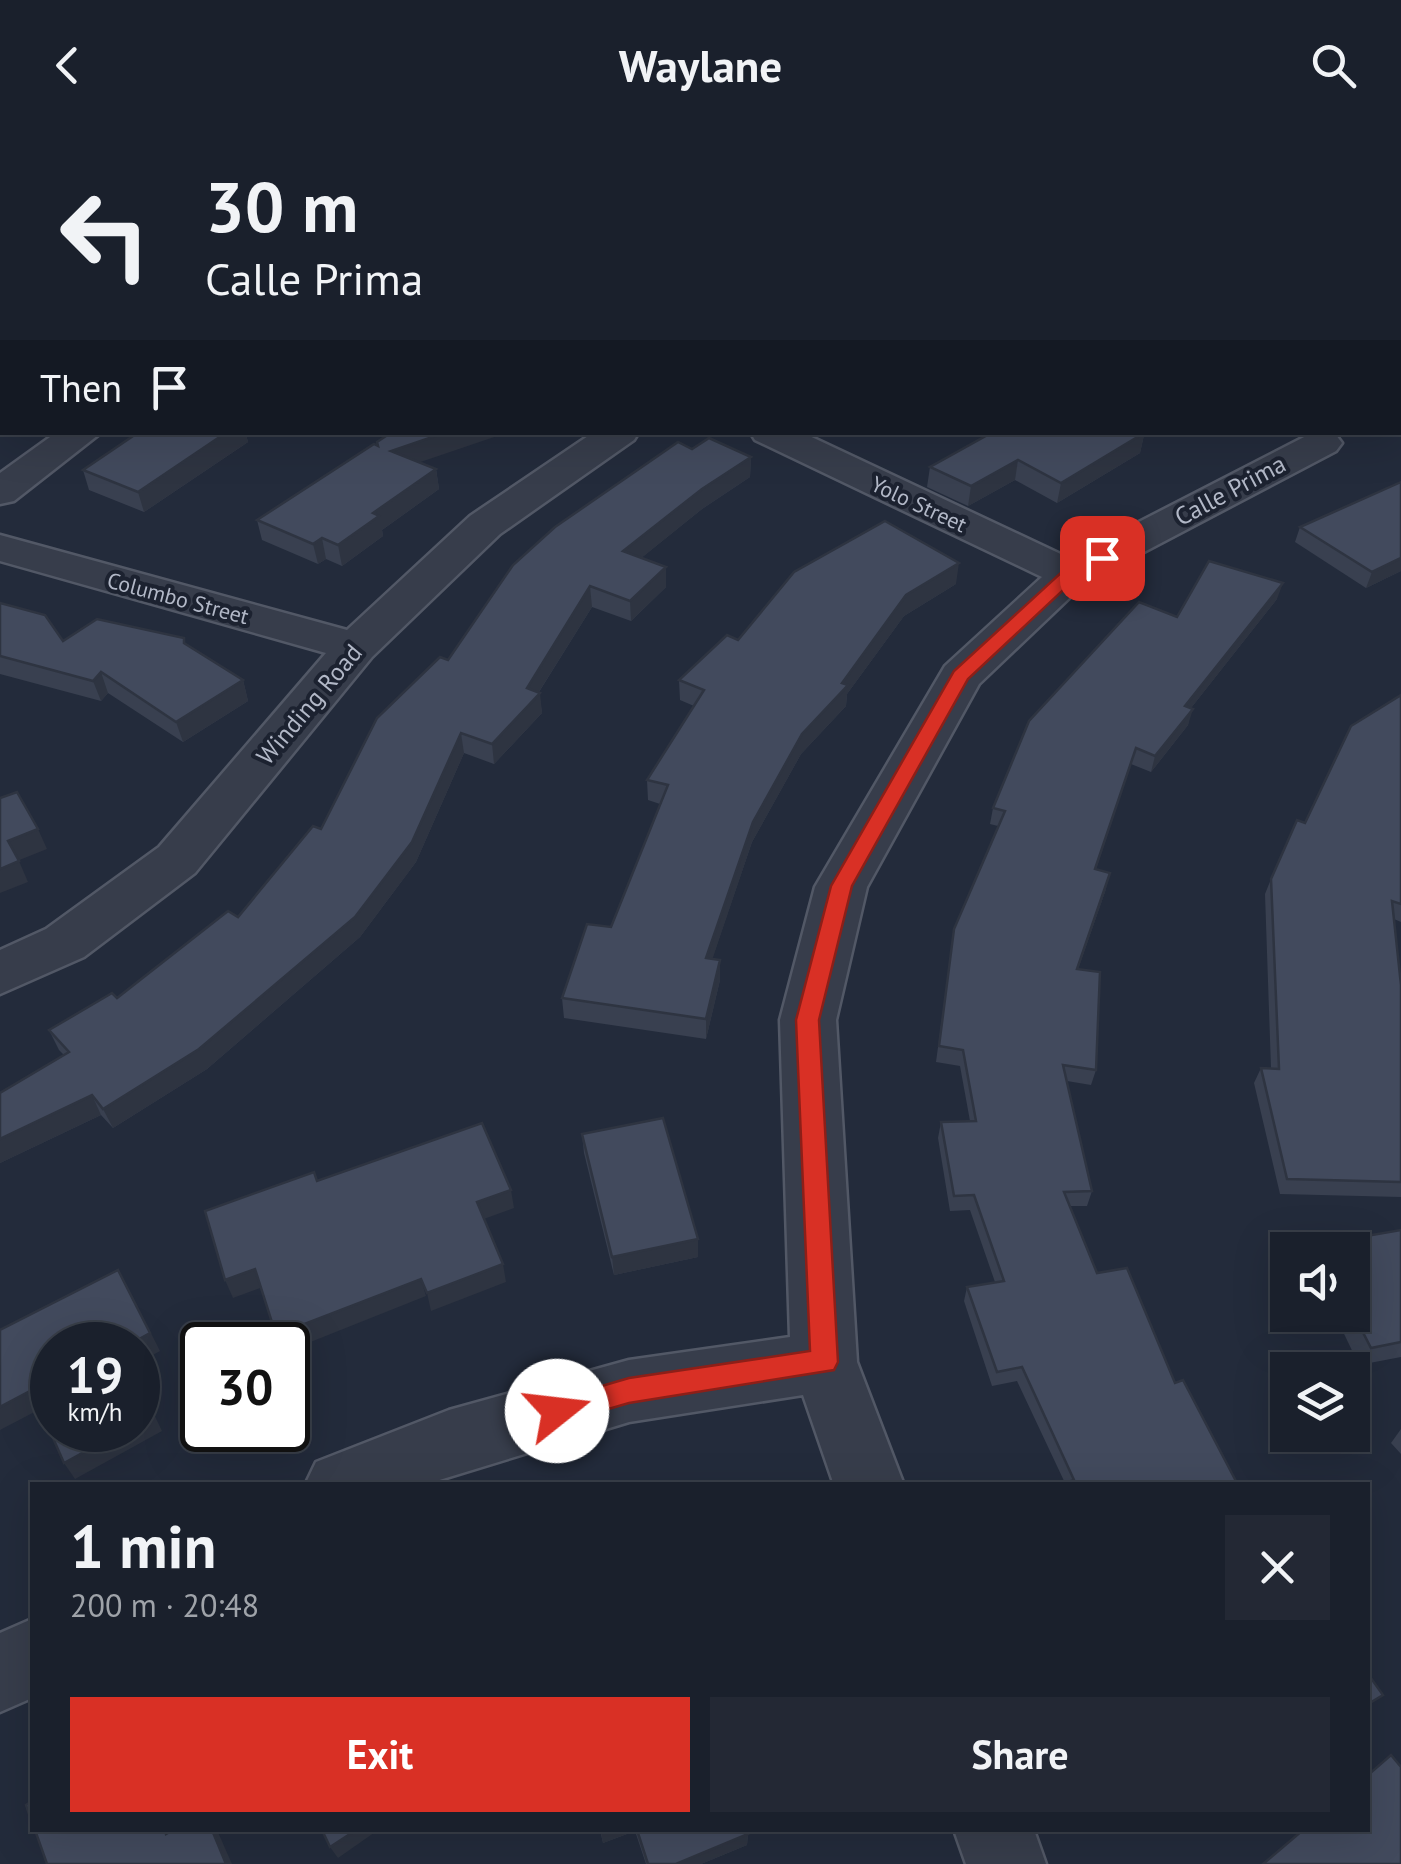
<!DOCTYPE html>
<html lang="en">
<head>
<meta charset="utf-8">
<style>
  :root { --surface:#1a202c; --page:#232834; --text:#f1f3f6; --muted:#9fa3a9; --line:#383e48; --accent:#d93025 }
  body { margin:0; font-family:"PT Sans",sans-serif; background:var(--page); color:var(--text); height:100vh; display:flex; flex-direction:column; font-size:38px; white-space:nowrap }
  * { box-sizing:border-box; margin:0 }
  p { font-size:32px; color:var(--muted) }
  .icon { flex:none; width:55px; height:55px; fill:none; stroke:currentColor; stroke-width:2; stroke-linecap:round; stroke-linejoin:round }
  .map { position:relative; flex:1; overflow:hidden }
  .sheet { position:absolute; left:30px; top:1352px; width:1340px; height:350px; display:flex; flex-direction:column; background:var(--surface); border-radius:0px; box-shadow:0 10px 40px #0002,0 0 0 2px var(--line) }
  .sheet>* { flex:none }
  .banner { position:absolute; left:0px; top:0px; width:1402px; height:305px; box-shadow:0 10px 40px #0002,0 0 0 2px var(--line); background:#1a202c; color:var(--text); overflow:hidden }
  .tools { position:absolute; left:1270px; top:1102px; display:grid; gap:20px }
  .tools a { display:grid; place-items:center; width:100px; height:100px; border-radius:0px; background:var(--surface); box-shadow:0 10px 40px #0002,0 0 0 2px var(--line); font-size:50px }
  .speed { position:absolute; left:30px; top:1192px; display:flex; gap:20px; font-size:50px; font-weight:700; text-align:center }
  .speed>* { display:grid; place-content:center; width:130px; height:130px; border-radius:50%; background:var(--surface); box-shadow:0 10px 40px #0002,0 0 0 2px var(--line); line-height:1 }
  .speed small { font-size:25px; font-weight:400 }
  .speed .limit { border:5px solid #111; border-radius:15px; background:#fff; color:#111 }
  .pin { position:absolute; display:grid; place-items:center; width:85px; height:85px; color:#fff; margin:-42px; border-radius:20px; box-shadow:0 5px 15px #0006 }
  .me { position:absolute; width:110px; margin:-55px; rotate:74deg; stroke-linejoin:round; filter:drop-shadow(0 0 8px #0008) }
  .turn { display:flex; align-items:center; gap:35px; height:210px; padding:0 40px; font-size:45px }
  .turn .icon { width:130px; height:130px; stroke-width:2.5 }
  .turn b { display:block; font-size:70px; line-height:85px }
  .then { display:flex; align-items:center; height:95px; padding:0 40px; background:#0003; gap:20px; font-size:38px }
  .round { display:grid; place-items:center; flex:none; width:105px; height:105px; border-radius:0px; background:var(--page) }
  .overview { display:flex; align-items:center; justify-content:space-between; height:170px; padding:0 40px }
  h1 { font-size:60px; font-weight:800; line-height:75px }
  .button { display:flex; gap:20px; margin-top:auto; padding:20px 40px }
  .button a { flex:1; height:115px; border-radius:0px; background:var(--accent); color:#fff; font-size:40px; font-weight:800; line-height:115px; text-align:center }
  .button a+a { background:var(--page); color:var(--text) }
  header { display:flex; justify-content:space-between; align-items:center; height:130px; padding:0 40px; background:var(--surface); font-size:45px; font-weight:800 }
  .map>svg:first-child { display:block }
</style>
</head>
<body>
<header><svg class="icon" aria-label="back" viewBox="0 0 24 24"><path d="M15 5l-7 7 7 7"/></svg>Waylane<svg class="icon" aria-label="search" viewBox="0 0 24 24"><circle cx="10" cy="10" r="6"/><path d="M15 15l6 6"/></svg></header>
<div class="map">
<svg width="1401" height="1734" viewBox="0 0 1401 1734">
  <rect width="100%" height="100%" fill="#232b3b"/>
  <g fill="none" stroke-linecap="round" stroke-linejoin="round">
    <g stroke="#525866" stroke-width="5">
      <g id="minor">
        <path d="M 927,0 L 960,0 L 961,2 L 929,2 Z"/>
        <rect x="1400" y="152" width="1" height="20"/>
        <rect x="1400" y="237" width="1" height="22"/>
        <path d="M 57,302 L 102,302 L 14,371 L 0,374 L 0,343 Z"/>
        <path d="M 594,302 L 639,302 L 634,310 L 500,404 L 372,527 L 195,743 L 84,827 L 0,864 L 0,820 L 46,799 L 159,717 L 326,523 L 0,431 L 0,405 L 347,500 L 470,386 Z"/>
        <path d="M 750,302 L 801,302 L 1069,428 L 1308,305 L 1336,305 L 1342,313 L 1336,321 L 1085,453 L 979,554 L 867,757 L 836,890 L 857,1232 L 904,1355 L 834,1355 L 803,1265 L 629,1292 L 423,1355 L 305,1355 L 316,1332 L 449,1280 L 629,1230 L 790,1207 L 780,890 L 815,757 L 945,536 L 1042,447 L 755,310 Z"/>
        <path d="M 32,1489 L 32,1568 L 0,1582 L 0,1503 Z"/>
        <path d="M 954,1700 L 1034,1700 L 1046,1734 L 966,1734 Z"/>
      </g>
    </g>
    <path stroke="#435459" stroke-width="4" stroke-dasharray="5 5" stroke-linecap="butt" d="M 297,2 L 304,0"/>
    <use href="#minor" fill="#373d4b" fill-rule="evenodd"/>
  </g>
  <g fill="#394050">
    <path d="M 1031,0 L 1146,0 L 1150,2 L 1036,2 Z"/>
    <path d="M 246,305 L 248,312 L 144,382 L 89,360 L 83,340 Z"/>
    <path d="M 1144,305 L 1140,323 L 1057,373 L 1015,350 L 968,376 L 927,357 L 930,337 Z"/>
    <path d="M 692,319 L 751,327 L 750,347 L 702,379 L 641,428 L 666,457 L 631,491 L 592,477 L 539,562 L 542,583 L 494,634 L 464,623 L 416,732 L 360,807 L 207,939 L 113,998 L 101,985 L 0,1033 L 0,963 L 64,925 L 59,920 L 49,900 L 117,868 L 238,787 L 321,699 L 448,530 Z"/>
    <path d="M 419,332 L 436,339 L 439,359 L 382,400 L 383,406 L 342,436 L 326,429 L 318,434 L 262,410 L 257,390 Z"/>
    <path d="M 1401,352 L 1401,441 L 1366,458 L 1295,412 L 1300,397 Z"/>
    <path d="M 956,454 L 904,486 L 847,564 L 846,576 L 801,624 L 752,712 L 712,829 L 720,850 L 706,909 L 564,888 L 562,868 L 611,797 L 660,674 L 648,670 L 647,650 L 694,576 L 680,570 L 679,550 L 738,510 Z"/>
    <path d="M 1277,469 L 1191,578 L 1188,595 L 1151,642 L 1131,634 L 1096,739 L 1106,759 L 1078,839 L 1096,940 L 1091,955 L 1067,951 L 1092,1061 L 1087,1076 L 1070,1076 L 1097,1143 L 1175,1253 L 1238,1355 L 1065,1353 L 1017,1251 L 992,1256 L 964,1171 L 967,1157 L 995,1152 L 970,1080 L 950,1081 L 938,1008 L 941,992 L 970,991 L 960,936 L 936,932 L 954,799 L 998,696 L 990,694 L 993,678 L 1177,487 Z"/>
    <path d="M 0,473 L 63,511 L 186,514 L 243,550 L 248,571 L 183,612 L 108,563 L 101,571 L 0,544 Z"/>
    <path d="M 1401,565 L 1401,792 L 1394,789 L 1401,855 L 1401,1067 L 1280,1064 L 1254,953 L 1261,938 L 1271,938 L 1265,764 L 1271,749 L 1305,693 Z"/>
    <path d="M 582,1004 L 698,1127 L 614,1145 L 584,1023 Z"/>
    <path d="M 1401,1100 L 1401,1227 L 1359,1235 L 1335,1185 L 1352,1185 L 1352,1120 L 1316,1120 L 1320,1114 Z"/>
    <path d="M 1401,1299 L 1401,1324 L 1391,1313 Z"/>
    <path d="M 600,1700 L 746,1700 L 748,1704 L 747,1715 L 701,1734 L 646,1734 L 635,1701 L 603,1713 Z"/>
  </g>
  <g fill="#2e3441">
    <path d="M 2,81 L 2,112 L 0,113 L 0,82 Z"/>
    <path d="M 2,271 L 2,288 L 0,290 L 0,273 Z"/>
    <path d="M 227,302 L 250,302 L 246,305 L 248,312 L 144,382 L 138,362 Z"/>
    <path d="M 447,302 L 509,302 L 394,341 L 391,321 Z"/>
    <path d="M 1126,302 L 1149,302 L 1144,305 L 1140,323 L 1057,373 L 1061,353 Z"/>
    <path d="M 751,327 L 750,347 L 702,379 L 624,442 L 623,421 L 702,359 Z"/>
    <path d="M 1018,330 L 1015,350 L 968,376 L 971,356 Z"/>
    <path d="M 436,339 L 439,359 L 382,400 L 383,406 L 342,436 L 338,415 L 373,383 Z"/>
    <path d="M 322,408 L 326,429 L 318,434 L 313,414 Z"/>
    <path d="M 1401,428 L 1401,441 L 1366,458 L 1372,442 Z"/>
    <path d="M 959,433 L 956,454 L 904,486 L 847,564 L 846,576 L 801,624 L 752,712 L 706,848 L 706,828 L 753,692 L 802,604 L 906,465 Z"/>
    <path d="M 666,437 L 666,457 L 631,491 L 630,471 Z"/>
    <path d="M 1283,453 L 1277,469 L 1180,592 L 1185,576 Z"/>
    <path d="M 590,456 L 592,477 L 535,568 L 540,563 L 542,583 L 494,634 L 492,614 Z"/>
    <path d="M 101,542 L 108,563 L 101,571 L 93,551 Z"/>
    <path d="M 243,550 L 248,571 L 183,612 L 176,592 Z"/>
    <path d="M 1193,579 L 1188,595 L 1151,642 L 1155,626 Z"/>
    <path d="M 461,603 L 464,623 L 416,732 L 360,807 L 207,939 L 113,998 L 103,979 Z"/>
    <path d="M 38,699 L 47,719 L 17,731 L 8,711 Z"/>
    <path d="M 19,731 L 28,752 L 0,763 L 0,739 Z"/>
    <path d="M 1110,743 L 1106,759 L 1072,855 L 1077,839 Z"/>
    <path d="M 720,830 L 720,850 L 706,909 L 706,889 Z"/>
    <path d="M 92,965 L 101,985 L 0,1033 L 0,1009 Z"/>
    <path d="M 511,1060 L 514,1078 L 481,1090 L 477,1072 Z"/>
    <path d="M 698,1109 L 698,1127 L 614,1145 L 612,1127 Z"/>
    <path d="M 503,1134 L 506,1152 L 431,1181 L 427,1163 Z"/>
    <path d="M 255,1139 L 263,1157 L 233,1168 L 225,1150 Z"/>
    <path d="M 421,1149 L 426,1166 L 288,1221 L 288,1215 L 280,1215 L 276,1205 Z"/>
    <path d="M 128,1158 L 160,1221 L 138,1233 L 138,1215 L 128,1215 Z"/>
    <path d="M 138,1251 L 162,1301 L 75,1349 L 64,1333 L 124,1300 L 138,1300 Z"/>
    <path d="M 32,1260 L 44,1277 L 0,1300 L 0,1277 Z"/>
    <path d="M 212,1700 L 217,1700 L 232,1734 L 226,1734 Z"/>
    <path d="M 356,1700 L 378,1700 L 338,1728 L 330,1717 Z"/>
    <path d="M 608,1700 L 635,1700 L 635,1701 L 603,1713 L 601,1703 Z"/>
    <path d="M 748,1704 L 747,1715 L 701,1734 L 676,1734 Z"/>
  </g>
  <g fill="#424a5d" stroke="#2e3441" stroke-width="2.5">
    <path d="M 0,0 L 205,0 L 198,2 L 2,2 L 2,81 L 0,82 Z"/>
    <path d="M 500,0 L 602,0 L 606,2 L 490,2 Z"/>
    <path d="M 1070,0 L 1146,0 L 1150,2 L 1075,2 Z"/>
    <path d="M 1223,0 L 1401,0 L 1401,18 L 1400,2 L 1217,2 Z"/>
    <path d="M 2,230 L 2,271 L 0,273 L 0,231 Z"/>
    <path d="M 139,302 L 227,302 L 138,362 L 83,340 Z"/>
    <path d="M 392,302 L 447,302 L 391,321 L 436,339 L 373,383 L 379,386 L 338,415 L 322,408 L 313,414 L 257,390 L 374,314 L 378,316 L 377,312 Z"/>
    <path d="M 993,302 L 1144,302 L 1144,303 L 1061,353 L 1018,330 L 971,356 L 930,337 Z"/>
    <path d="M 709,308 L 751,327 L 702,359 L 623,421 L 666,437 L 630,471 L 590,456 L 527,558 L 540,563 L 492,614 L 461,603 L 412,712 L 355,787 L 199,919 L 103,979 L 92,965 L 0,1009 L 0,963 L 69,922 L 49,900 L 112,863 L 117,868 L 228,781 L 238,787 L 313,696 L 321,699 L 377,588 L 440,527 L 448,530 L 513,435 L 555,397 L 678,312 L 692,319 Z"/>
    <path d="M 1401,352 L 1401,428 L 1372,442 L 1300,397 Z"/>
    <path d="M 885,391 L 959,433 L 906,465 L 842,553 L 848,555 L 802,604 L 753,692 L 706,828 L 720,830 L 706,889 L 562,868 L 587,794 L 611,797 L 668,655 L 647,650 L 704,560 L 679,550 L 727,505 L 738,510 L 794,442 Z"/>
    <path d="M 1209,431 L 1283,453 L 1185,576 L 1193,579 L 1155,626 L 1136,618 L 1095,739 L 1110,743 L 1077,839 L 1100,842 L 1096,940 L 1063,935 L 1092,1061 L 1064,1062 L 1097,1143 L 1127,1138 L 1175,1253 L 1183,1250 L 1238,1355 L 1059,1355 L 1074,1350 L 1022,1237 L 997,1242 L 967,1157 L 1004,1151 L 974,1065 L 954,1066 L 941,992 L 976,991 L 963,920 L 939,916 L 954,799 L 1005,681 L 993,678 L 1029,591 L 1139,472 L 1177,487 Z"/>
    <path d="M 0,473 L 45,485 L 63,511 L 97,489 L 184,508 L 184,513 L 243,550 L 176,592 L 101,542 L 93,551 L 0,526 Z"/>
    <path d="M 1401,565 L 1401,774 L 1392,771 L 1401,855 L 1401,1052 L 1287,1049 L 1261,938 L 1279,939 L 1271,749 L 1297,690 L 1305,693 L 1351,596 Z"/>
    <path d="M 17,662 L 38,699 L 8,711 L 19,731 L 0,739 L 0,668 Z"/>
    <path d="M 663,988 L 698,1109 L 612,1127 L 582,1004 Z"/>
    <path d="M 482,993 L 511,1060 L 477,1072 L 503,1134 L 427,1163 L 421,1149 L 276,1205 L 255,1139 L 225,1150 L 205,1081 L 314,1042 L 317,1051 Z"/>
    <path d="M 1401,1100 L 1401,1212 L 1371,1218 L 1352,1181 L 1352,1120 L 1322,1120 L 1320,1114 Z"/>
    <path d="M 118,1140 L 150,1203 L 128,1215 L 52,1215 L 52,1300 L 124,1300 L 64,1333 L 32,1260 L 0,1277 L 0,1200 Z"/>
    <path d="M 138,1254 L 152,1284 L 138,1292 Z"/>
    <path d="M 1368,1544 L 1383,1565 L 1368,1574 Z"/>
    <path d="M 1391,1625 L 1401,1637 L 1401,1734 L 1263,1734 L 1303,1700 L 1368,1700 L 1368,1645 Z"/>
    <path d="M 32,1671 L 32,1693 L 26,1675 Z"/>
    <path d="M 35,1700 L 165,1700 L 166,1704 L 173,1700 L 212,1700 L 226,1734 L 47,1734 Z"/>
    <path d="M 322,1700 L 356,1700 L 330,1717 Z"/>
    <path d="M 637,1700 L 746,1700 L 748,1704 L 676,1734 L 648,1734 Z"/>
  </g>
  <path fill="#d93025" stroke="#8d1f18" stroke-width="2.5" d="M 1102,422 L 1108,424 L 1108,431 L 1076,448 L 968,549 L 852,756 L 819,890 L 838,1232 L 834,1240 L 629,1273 L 557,1294 L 547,1290 L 543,1281 L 547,1272 L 629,1248 L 810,1221 L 796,890 L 831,756 L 954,541 L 1064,440 Z"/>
  <g text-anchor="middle" stroke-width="8" stroke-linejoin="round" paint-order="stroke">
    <g font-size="22" fill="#b2b8c7" stroke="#1c2230">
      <text transform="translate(919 374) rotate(25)" y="8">Yolo Street</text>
      <text transform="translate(178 468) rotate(15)" y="8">Columbo Street</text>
    </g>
    <g font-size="25" fill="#b2b8c7" stroke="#1c2230">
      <text transform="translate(1230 360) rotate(-28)" y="9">Calle Prima</text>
      <text transform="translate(309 574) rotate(-50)" y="9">Winding Road</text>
    </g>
  </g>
</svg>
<div class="tools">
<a><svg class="icon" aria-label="sound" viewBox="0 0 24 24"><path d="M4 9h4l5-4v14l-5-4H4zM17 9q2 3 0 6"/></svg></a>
<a><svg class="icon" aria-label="layers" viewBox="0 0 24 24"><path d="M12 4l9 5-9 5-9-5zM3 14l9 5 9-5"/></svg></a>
</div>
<div class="speed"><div>19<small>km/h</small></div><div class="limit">30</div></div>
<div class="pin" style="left:1102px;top:428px;background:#d93025"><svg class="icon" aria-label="arrive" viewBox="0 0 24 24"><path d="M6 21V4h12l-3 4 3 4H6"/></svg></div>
<svg class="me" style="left:557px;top:1281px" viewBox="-20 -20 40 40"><circle r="19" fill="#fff"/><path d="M0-13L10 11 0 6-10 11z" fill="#d93025"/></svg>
<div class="banner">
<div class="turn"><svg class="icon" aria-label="left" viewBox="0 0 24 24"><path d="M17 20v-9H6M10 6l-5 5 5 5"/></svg><div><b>30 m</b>Calle Prima</div></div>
<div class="then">Then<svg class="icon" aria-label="arrive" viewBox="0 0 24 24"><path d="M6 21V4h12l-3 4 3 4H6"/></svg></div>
</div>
<section class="sheet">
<div class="overview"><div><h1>1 min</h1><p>200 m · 20:48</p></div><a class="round"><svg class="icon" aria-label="close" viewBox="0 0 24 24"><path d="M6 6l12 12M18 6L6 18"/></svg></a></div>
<div class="button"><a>Exit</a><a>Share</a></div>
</section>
</div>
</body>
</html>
